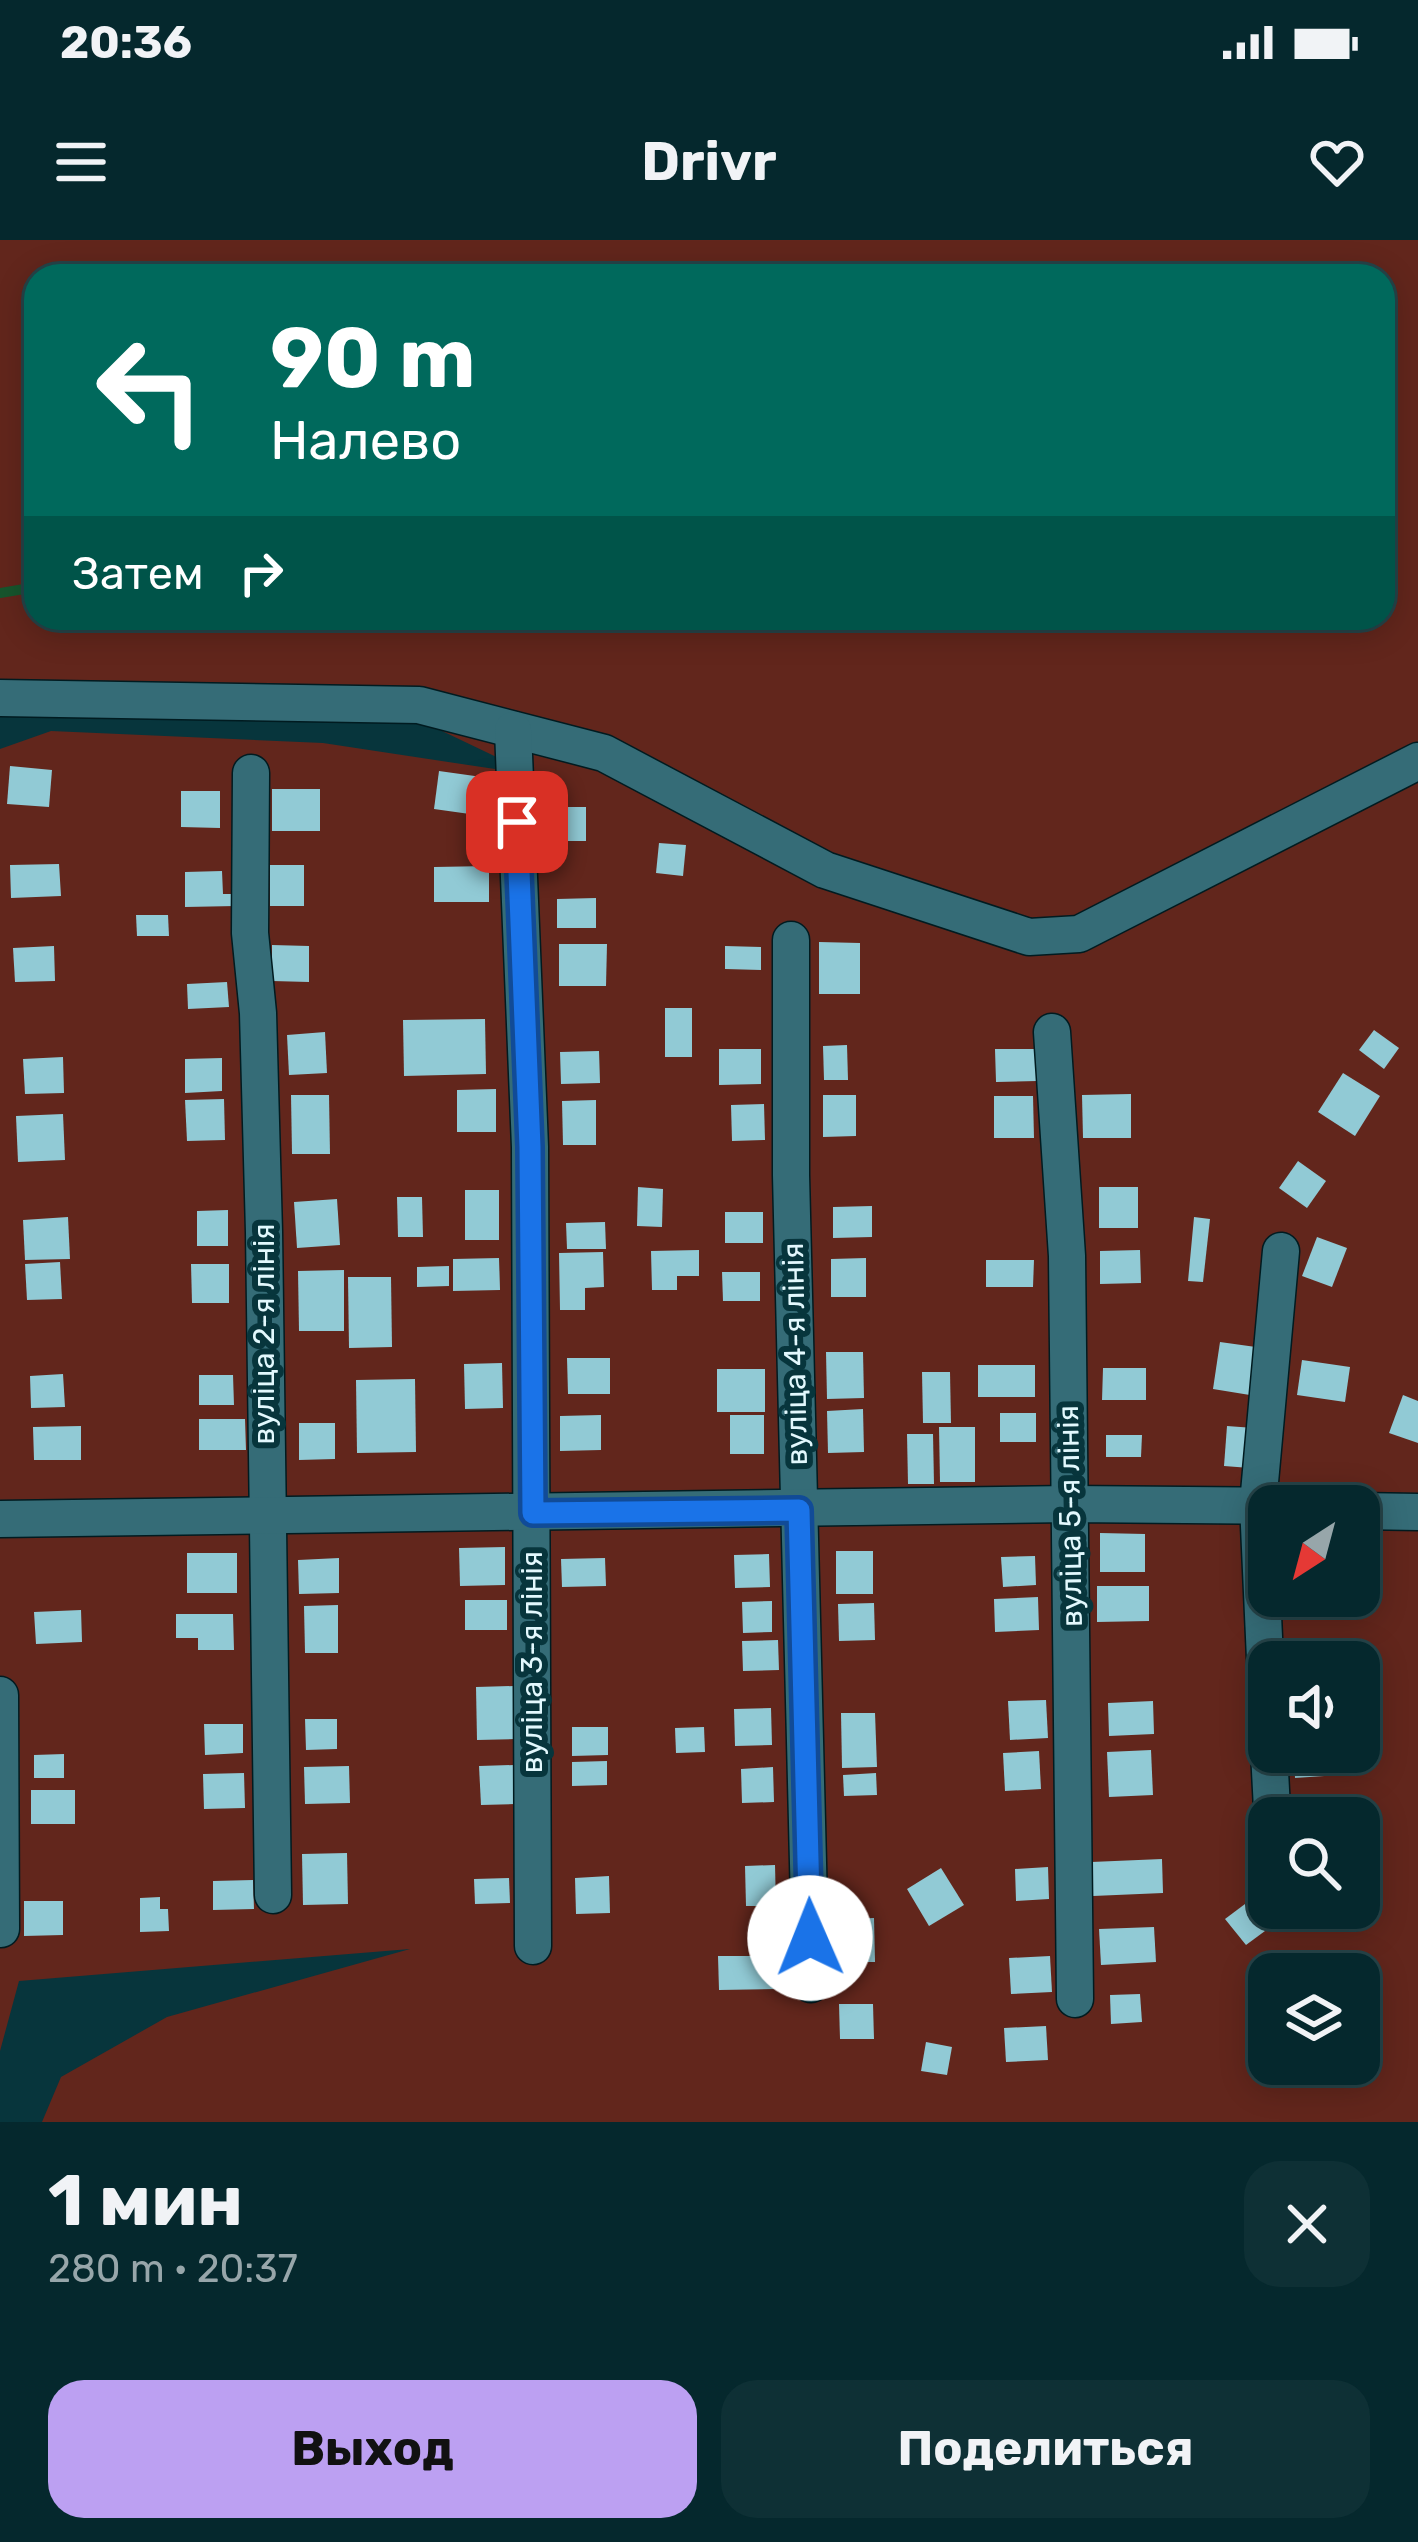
<!DOCTYPE html>
<html lang="ru">
<head>
<meta charset="utf-8">
<style>
  :root { --surface:#05282d; --page:#0e3035; --text:#f1f3f6; --muted:#97a6aa; --line:#264449; --accent:#bca0f2 }
  body { margin:0; font-family:Rubik,sans-serif; background:var(--page); color:var(--text); height:100vh; display:flex; flex-direction:column; font-size:45px; white-space:nowrap }
  * { box-sizing:border-box; margin:0 }
  p { font-size:39px; color:var(--muted) }
  .icon { flex:none; width:66px; height:66px; fill:none; stroke:currentColor; stroke-width:2; stroke-linecap:round; stroke-linejoin:round }
  .map { position:relative; height:1882px; overflow:hidden }
  .side { display:flex; flex-direction:column; background:var(--surface); flex:1 }
  .side>* { flex:none }
  .guide { position:absolute; left:24px; top:24px; width:1371px; height:366px; border-radius:36px; box-shadow:0 6px 30px #0003,0 0 0 3px var(--line); background:#00695c; color:#fff; overflow:hidden }
  .needle { width:78px; rotate:216deg }
  .tools { position:absolute; left:1248px; top:1245px; display:grid; gap:24px }
  .tools a { display:grid; place-items:center; width:132px; height:132px; border-radius:24px; background:var(--surface); box-shadow:0 6px 30px #0003,0 0 0 3px var(--line); font-size:60px }
  .pin { position:absolute; display:grid; place-items:center; width:102px; height:102px; color:#fff; margin:-51px; border-radius:24px; box-shadow:0 6px 18px #0006 }
  .me { position:absolute; width:132px; margin:-66px; rotate:359deg; stroke-linejoin:round; filter:drop-shadow(0 0 9px #0008) }
  .turn { display:flex; align-items:center; gap:42px; height:252px; padding:0 48px; font-size:54px }
  .turn .icon { width:156px; height:156px; stroke-width:2.5 }
  .turn b { display:block; font-size:84px; line-height:102px }
  .then { display:flex; align-items:center; height:114px; padding:0 48px; background:#0003; gap:24px; font-size:45px }
  .round { display:grid; place-items:center; flex:none; width:126px; height:126px; border-radius:36px; background:var(--page) }
  .head { display:flex; align-items:center; justify-content:space-between; height:204px; padding:0 48px }
  h1 { font-size:72px; font-weight:700; line-height:90px }
  .primary-button { display:flex; gap:24px; margin-top:auto; padding:24px 48px }
  .primary-button a { flex:1; height:138px; border-radius:36px; background:var(--accent); color:#111; font-size:48px; font-weight:700; line-height:138px; text-align:center }
  .primary-button a+a { background:var(--page); color:var(--text) }
  .status { display:flex; justify-content:space-between; align-items:center; height:84px; padding:0 60px; background:var(--surface); direction:ltr }
  .status svg { height:33px; fill:currentColor }
  header { display:flex; justify-content:space-between; align-items:center; height:156px; padding:0 48px; background:var(--surface); font-size:54px; font-weight:700 }
  .map>svg:first-child { display:block }
</style>
</head>
<body>
<div class="status"><b>20:36</b><svg viewBox="0 0 49 12"><path d="M0 12V9h3v3zM5 12V6h3v6zM10 12V3h3v9zM15 12V0h3v12zM26 1h20v11H26zM47 4h2v5h-2z"/></svg></div>
<header><svg class="icon" aria-label="menu" viewBox="0 0 24 24"><path d="M4 6h16M4 12h16M4 18h16"/></svg>Drivr<svg class="icon" aria-label="heart" viewBox="0 0 24 24"><path d="M12 20l-8-8c-3-5 5-10 8-4 3-6 11-1 8 4z"/></svg></header>
<div class="map">
<svg width="1418" height="1882" viewBox="0 0 1418 1882">
  <rect width="100%" height="100%" fill="#07353c"/>
  <path fill="#62261c" fill-rule="evenodd" d="M 0,0 L 1418,0 L 1418,1882 L 42,1882 L 61,1837 L 167,1777 L 410,1709 L 19,1741 L 0,1811 L 0,509 L 51,491 L 323,503 L 534,535 L 369,456 L 0,453 ZM 36,36 L 1383,36 L 1383,378 L 36,378 ZM 1269,1266 L 1359,1266 L 1359,1356 L 1269,1356 ZM 1269,1422 L 1359,1422 L 1359,1512 L 1269,1512 ZM 1269,1578 L 1359,1578 L 1359,1668 L 1269,1668 ZM 1269,1734 L 1359,1734 L 1359,1824 L 1269,1824 Z"/>
  <g fill="none" stroke-linecap="round" stroke-linejoin="round">
    <path stroke="#17552d" stroke-width="10" d="M 0,353 L 36,347"/>
  </g>
  <g fill="#91cad5">
    <path d="M 10,526 L 52,530 L 49,567 L 7,564 Z"/>
    <path d="M 439,531 L 489,538 L 484,576 L 434,569 Z"/>
    <rect x="272" y="549" width="48" height="42"/>
    <path d="M 181,551 L 220,551 L 220,588 L 181,587 Z"/>
    <path d="M 545,567 L 586,567 L 586,601 L 546,601 Z"/>
    <path d="M 659,603 L 686,605 L 683,636 L 656,633 Z"/>
    <path d="M 59,624 L 61,656 L 11,658 L 10,625 Z"/>
    <rect x="270" y="625" width="34" height="41"/>
    <path d="M 489,626 L 489,662 L 434,662 L 434,627 Z"/>
    <path d="M 222,631 L 223,654 L 235,654 L 236,666 L 185,667 L 185,632 Z"/>
    <path d="M 596,658 L 596,688 L 557,688 L 557,659 Z"/>
    <path d="M 136,675 L 168,675 L 169,696 L 137,696 Z"/>
    <path d="M 819,702 L 860,703 L 860,754 L 819,754 Z"/>
    <path d="M 559,704 L 607,704 L 606,746 L 559,746 Z"/>
    <path d="M 272,705 L 309,706 L 309,742 L 272,741 Z"/>
    <path d="M 54,706 L 55,741 L 15,742 L 13,708 Z"/>
    <path d="M 725,706 L 761,707 L 761,730 L 725,729 Z"/>
    <path d="M 227,742 L 229,767 L 188,769 L 187,744 Z"/>
    <rect x="665" y="768" width="27" height="49"/>
    <path d="M 485,779 L 486,834 L 404,836 L 403,780 Z"/>
    <path d="M 1374,790 L 1399,808 L 1384,829 L 1359,810 Z"/>
    <path d="M 325,792 L 327,833 L 289,835 L 287,795 Z"/>
    <path d="M 847,805 L 848,840 L 824,840 L 823,806 Z"/>
    <path d="M 719,809 L 761,809 L 761,844 L 719,845 Z"/>
    <path d="M 995,809 L 1036,809 L 1037,841 L 996,842 Z"/>
    <path d="M 599,811 L 600,843 L 561,844 L 560,812 Z"/>
    <path d="M 63,817 L 64,853 L 25,854 L 23,819 Z"/>
    <path d="M 222,818 L 222,851 L 185,853 L 185,819 Z"/>
    <path d="M 1343,833 L 1380,856 L 1355,896 L 1318,872 Z"/>
    <path d="M 496,849 L 496,892 L 457,892 L 457,850 Z"/>
    <path d="M 1131,854 L 1131,898 L 1083,898 L 1082,855 Z"/>
    <path d="M 291,855 L 329,855 L 330,914 L 292,914 Z"/>
    <path d="M 823,855 L 856,855 L 856,896 L 823,897 Z"/>
    <path d="M 994,856 L 1033,856 L 1034,898 L 994,898 Z"/>
    <path d="M 224,859 L 225,900 L 187,901 L 185,860 Z"/>
    <path d="M 596,860 L 596,905 L 563,905 L 562,861 Z"/>
    <path d="M 764,864 L 765,900 L 732,901 L 731,865 Z"/>
    <path d="M 63,874 L 65,920 L 18,922 L 16,876 Z"/>
    <path d="M 1298,921 L 1326,941 L 1307,968 L 1279,948 Z"/>
    <path d="M 638,947 L 663,949 L 662,987 L 637,986 Z"/>
    <rect x="1099" y="947" width="39" height="41"/>
    <rect x="465" y="950" width="34" height="50"/>
    <path d="M 397,957 L 422,957 L 423,997 L 398,997 Z"/>
    <path d="M 337,959 L 340,1005 L 297,1008 L 294,962 Z"/>
    <path d="M 872,966 L 872,997 L 833,998 L 833,967 Z"/>
    <path d="M 228,970 L 228,1006 L 197,1006 L 197,971 Z"/>
    <rect x="725" y="972" width="38" height="31"/>
    <path d="M 68,977 L 70,1019 L 25,1020 L 23,980 Z"/>
    <path d="M 1194,977 L 1210,979 L 1203,1042 L 1188,1041 Z"/>
    <path d="M 605,982 L 606,1009 L 567,1009 L 566,983 Z"/>
    <path d="M 1317,997 L 1347,1008 L 1332,1047 L 1302,1036 Z"/>
    <path d="M 699,1010 L 699,1036 L 677,1036 L 677,1050 L 652,1050 L 651,1011 Z"/>
    <path d="M 1140,1010 L 1141,1043 L 1100,1044 L 1100,1011 Z"/>
    <path d="M 603,1012 L 604,1047 L 585,1048 L 585,1070 L 560,1070 L 559,1013 Z"/>
    <path d="M 499,1018 L 500,1050 L 453,1051 L 453,1019 Z"/>
    <path d="M 866,1018 L 866,1057 L 831,1057 L 831,1019 Z"/>
    <path d="M 986,1020 L 1034,1020 L 1033,1047 L 986,1047 Z"/>
    <path d="M 60,1022 L 62,1059 L 27,1060 L 25,1024 Z"/>
    <path d="M 191,1024 L 229,1024 L 229,1063 L 192,1063 Z"/>
    <path d="M 449,1026 L 449,1046 L 417,1047 L 417,1027 Z"/>
    <path d="M 344,1030 L 344,1091 L 299,1091 L 298,1031 Z"/>
    <path d="M 722,1032 L 760,1032 L 760,1061 L 723,1061 Z"/>
    <path d="M 348,1037 L 391,1037 L 392,1107 L 349,1108 Z"/>
    <path d="M 1220,1102 L 1263,1108 L 1256,1156 L 1213,1149 Z"/>
    <path d="M 826,1112 L 863,1112 L 864,1158 L 827,1159 Z"/>
    <path d="M 567,1118 L 610,1118 L 610,1154 L 568,1154 Z"/>
    <path d="M 1302,1120 L 1350,1127 L 1345,1162 L 1297,1155 Z"/>
    <path d="M 502,1123 L 503,1168 L 465,1169 L 464,1124 Z"/>
    <rect x="978" y="1125" width="57" height="32"/>
    <path d="M 1103,1128 L 1146,1128 L 1146,1160 L 1102,1160 Z"/>
    <rect x="717" y="1129" width="48" height="43"/>
    <path d="M 922,1132 L 950,1132 L 951,1183 L 923,1183 Z"/>
    <path d="M 63,1134 L 65,1167 L 31,1168 L 30,1136 Z"/>
    <path d="M 199,1135 L 233,1135 L 234,1165 L 199,1165 Z"/>
    <path d="M 415,1139 L 416,1212 L 357,1213 L 356,1140 Z"/>
    <path d="M 1403,1155 L 1418,1161 L 1418,1203 L 1389,1193 Z"/>
    <path d="M 863,1169 L 864,1212 L 828,1213 L 827,1171 Z"/>
    <rect x="1000" y="1173" width="36" height="29"/>
    <path d="M 601,1175 L 601,1210 L 560,1211 L 560,1176 Z"/>
    <rect x="730" y="1175" width="34" height="39"/>
    <path d="M 199,1179 L 245,1179 L 246,1210 L 199,1210 Z"/>
    <path d="M 299,1183 L 335,1183 L 335,1219 L 299,1220 Z"/>
    <path d="M 81,1186 L 81,1220 L 34,1220 L 33,1187 Z"/>
    <path d="M 1227,1186 L 1254,1188 L 1250,1228 L 1224,1226 Z"/>
    <path d="M 939,1187 L 975,1187 L 975,1242 L 940,1242 Z"/>
    <path d="M 907,1194 L 933,1194 L 934,1244 L 908,1244 Z"/>
    <path d="M 1106,1195 L 1142,1195 L 1141,1217 L 1106,1217 Z"/>
    <path d="M 1100,1293 L 1145,1294 L 1145,1332 L 1100,1332 Z"/>
    <path d="M 505,1307 L 505,1345 L 460,1346 L 459,1308 Z"/>
    <rect x="836" y="1311" width="37" height="43"/>
    <rect x="187" y="1313" width="50" height="40"/>
    <path d="M 769,1314 L 770,1347 L 735,1348 L 734,1315 Z"/>
    <path d="M 1035,1316 L 1036,1345 L 1003,1347 L 1001,1317 Z"/>
    <path d="M 339,1318 L 339,1353 L 299,1354 L 298,1320 Z"/>
    <path d="M 605,1318 L 606,1346 L 562,1347 L 561,1319 Z"/>
    <path d="M 1097,1346 L 1149,1346 L 1149,1381 L 1097,1382 Z"/>
    <path d="M 1038,1357 L 1039,1390 L 995,1392 L 994,1359 Z"/>
    <rect x="465" y="1360" width="42" height="30"/>
    <path d="M 772,1361 L 772,1392 L 743,1393 L 742,1362 Z"/>
    <path d="M 874,1363 L 875,1400 L 839,1401 L 838,1364 Z"/>
    <path d="M 338,1365 L 338,1413 L 305,1413 L 304,1366 Z"/>
    <path d="M 81,1370 L 82,1402 L 36,1404 L 34,1372 Z"/>
    <path d="M 176,1374 L 233,1374 L 234,1410 L 198,1410 L 198,1398 L 176,1398 Z"/>
    <path d="M 778,1400 L 779,1430 L 743,1431 L 742,1401 Z"/>
    <path d="M 514,1446 L 515,1499 L 477,1500 L 476,1447 Z"/>
    <path d="M 1046,1460 L 1048,1498 L 1010,1500 L 1008,1461 Z"/>
    <path d="M 1153,1461 L 1154,1494 L 1109,1496 L 1108,1463 Z"/>
    <path d="M 771,1468 L 772,1505 L 735,1506 L 734,1469 Z"/>
    <path d="M 841,1473 L 875,1473 L 877,1527 L 842,1528 Z"/>
    <path d="M 305,1479 L 337,1479 L 337,1509 L 306,1510 Z"/>
    <path d="M 204,1484 L 243,1484 L 243,1513 L 205,1515 Z"/>
    <path d="M 572,1487 L 608,1487 L 608,1515 L 572,1516 Z"/>
    <path d="M 704,1487 L 705,1512 L 676,1513 L 675,1488 Z"/>
    <path d="M 1151,1510 L 1153,1555 L 1109,1557 L 1107,1512 Z"/>
    <path d="M 1039,1511 L 1041,1549 L 1005,1551 L 1003,1513 Z"/>
    <path d="M 1294,1512 L 1337,1512 L 1339,1535 L 1295,1538 Z"/>
    <path d="M 64,1514 L 64,1538 L 34,1538 L 34,1515 Z"/>
    <path d="M 607,1521 L 607,1545 L 572,1546 L 572,1522 Z"/>
    <path d="M 514,1525 L 515,1564 L 481,1565 L 479,1526 Z"/>
    <path d="M 349,1526 L 350,1563 L 305,1564 L 304,1527 Z"/>
    <path d="M 773,1527 L 774,1562 L 742,1563 L 741,1529 Z"/>
    <path d="M 244,1533 L 245,1568 L 204,1569 L 203,1534 Z"/>
    <path d="M 876,1533 L 877,1555 L 844,1556 L 843,1535 Z"/>
    <rect x="31" y="1550" width="44" height="34"/>
    <path d="M 347,1613 L 348,1664 L 303,1665 L 302,1614 Z"/>
    <path d="M 1162,1619 L 1163,1653 L 1093,1656 L 1091,1622 Z"/>
    <path d="M 775,1625 L 776,1666 L 746,1666 L 745,1626 Z"/>
    <path d="M 1048,1627 L 1049,1659 L 1016,1661 L 1015,1629 Z"/>
    <path d="M 941,1628 L 964,1665 L 929,1686 L 907,1649 Z"/>
    <path d="M 609,1636 L 610,1673 L 576,1674 L 575,1638 Z"/>
    <path d="M 509,1638 L 510,1663 L 475,1664 L 474,1639 Z"/>
    <path d="M 253,1640 L 254,1669 L 213,1670 L 213,1641 Z"/>
    <path d="M 160,1657 L 160,1669 L 168,1669 L 169,1691 L 140,1692 L 140,1658 Z"/>
    <path d="M 24,1661 L 63,1661 L 63,1695 L 24,1696 Z"/>
    <path d="M 1245,1664 L 1265,1691 L 1246,1705 L 1225,1679 Z"/>
    <path d="M 874,1678 L 875,1722 L 842,1722 L 842,1679 Z"/>
    <path d="M 1154,1687 L 1156,1722 L 1101,1725 L 1099,1689 Z"/>
    <path d="M 718,1716 L 776,1716 L 777,1749 L 719,1750 Z"/>
    <path d="M 1050,1716 L 1052,1752 L 1011,1754 L 1009,1718 Z"/>
    <path d="M 1140,1754 L 1142,1782 L 1111,1784 L 1110,1755 Z"/>
    <path d="M 839,1764 L 873,1764 L 874,1799 L 840,1799 Z"/>
    <path d="M 1046,1786 L 1048,1820 L 1006,1822 L 1004,1788 Z"/>
    <path d="M 926,1802 L 952,1807 L 947,1835 L 921,1831 Z"/>
  </g>
  <g fill="none" stroke-linecap="round" stroke-linejoin="round">
    <g stroke="#001b20" stroke-width="39">
      <g id="minor">
        <path d="M 0,458 L 419,465 L 604,513 L 825,630 L 1029,697 L 1079,694 L 1418,521"/>
        <path d="M 513,490 L 530,907 L 533,1706"/>
        <path d="M 251,533 L 250,693 L 258,773 L 264,992 L 273,1655"/>
        <path d="M 791,700 L 791,935 L 811,1744"/>
        <path d="M 1052,792 L 1067,1016 L 1075,1759"/>
        <path d="M 1359,1271 L 1418,1272"/>
        <path d="M 0,1279 L 1070,1264 L 1286,1266"/>
        <path d="M 0,1455 L 1,1689"/>
        <path d="M 1269,1508 L 1258,1264 L 1281,1011"/>
        <path d="M 1269,1512 L 1272,1569"/>
      </g>
    </g>
    <use href="#minor" stroke="#356c77" stroke-width="36"/>
  </g>
  <g fill="none" stroke-linecap="round" stroke-linejoin="round">
    <g stroke="#114b97" stroke-width="30">
      <path id="route" d="M 517,582 L 530,907 L 533,1273 L 799,1270 L 810,1698"/>
    </g>
    <use href="#route" stroke="#1a73e8" stroke-width="21"/>
  </g>
  <g text-anchor="middle" stroke-width="12" stroke-linejoin="round" paint-order="stroke">
    <g font-size="30" fill="#e2f8fd" stroke="#07353c">
      <text transform="translate(264 1094) rotate(-90)" y="10">вуліца 2-я лінія</text>
      <text transform="translate(795 1114) rotate(-91)" y="10">вуліца 4-я лінія</text>
      <text transform="translate(1070 1276) rotate(-91)" y="10">вуліца 5-я лінія</text>
      <text transform="translate(532 1422) rotate(-90)" y="10">вуліца 3-я лінія</text>
    </g>
  </g>
</svg>
<div class="tools">
<a><svg class="needle" viewBox="-14 -14 28 28"><path d="M0-13l5 13h-10z" fill="#e53935"/><path d="M0 13l5-13h-10z" fill="#97a6aa"/></svg></a>
<a><svg class="icon" aria-label="sound" viewBox="0 0 24 24"><path d="M4 9h4l5-4v14l-5-4H4zM17 9q2 3 0 6"/></svg></a>
<a><svg class="icon" aria-label="search" viewBox="0 0 24 24"><circle cx="10" cy="10" r="6"/><path d="M15 15l6 6"/></svg></a>
<a><svg class="icon" aria-label="layers" viewBox="0 0 24 24"><path d="M12 4l9 5-9 5-9-5zM3 14l9 5 9-5"/></svg></a>
</div>
<div class="pin" style="left:517px;top:582px;background:#d93025"><svg class="icon" aria-label="arrive" viewBox="0 0 24 24"><path d="M6 21V4h12l-3 4 3 4H6"/></svg></div>
<svg class="me" style="left:810px;top:1698px" viewBox="-20 -20 40 40"><circle r="19" fill="#fff"/><path d="M0-13L10 11 0 6-10 11z" fill="#1a73e8"/></svg>
<div class="guide">
<div class="turn"><svg class="icon" aria-label="left" viewBox="0 0 24 24"><path d="M17 20v-9H6M10 6l-5 5 5 5"/></svg><div><b>90 m</b>Налево</div></div>
<div class="then">Затем<svg class="icon" aria-label="right" viewBox="0 0 24 24"><path d="M7 20v-9h11M14 6l5 5-5 5"/></svg></div>
</div>
</div>
<section class="side">
<div class="head"><div><h1>1 мин</h1><p>280 m · 20:37</p></div><a class="round"><svg class="icon" aria-label="close" viewBox="0 0 24 24"><path d="M6 6l12 12M18 6L6 18"/></svg></a></div>
<div class="primary-button"><a>Выход</a><a>Поделиться</a></div>
</section>
</body>
</html>
